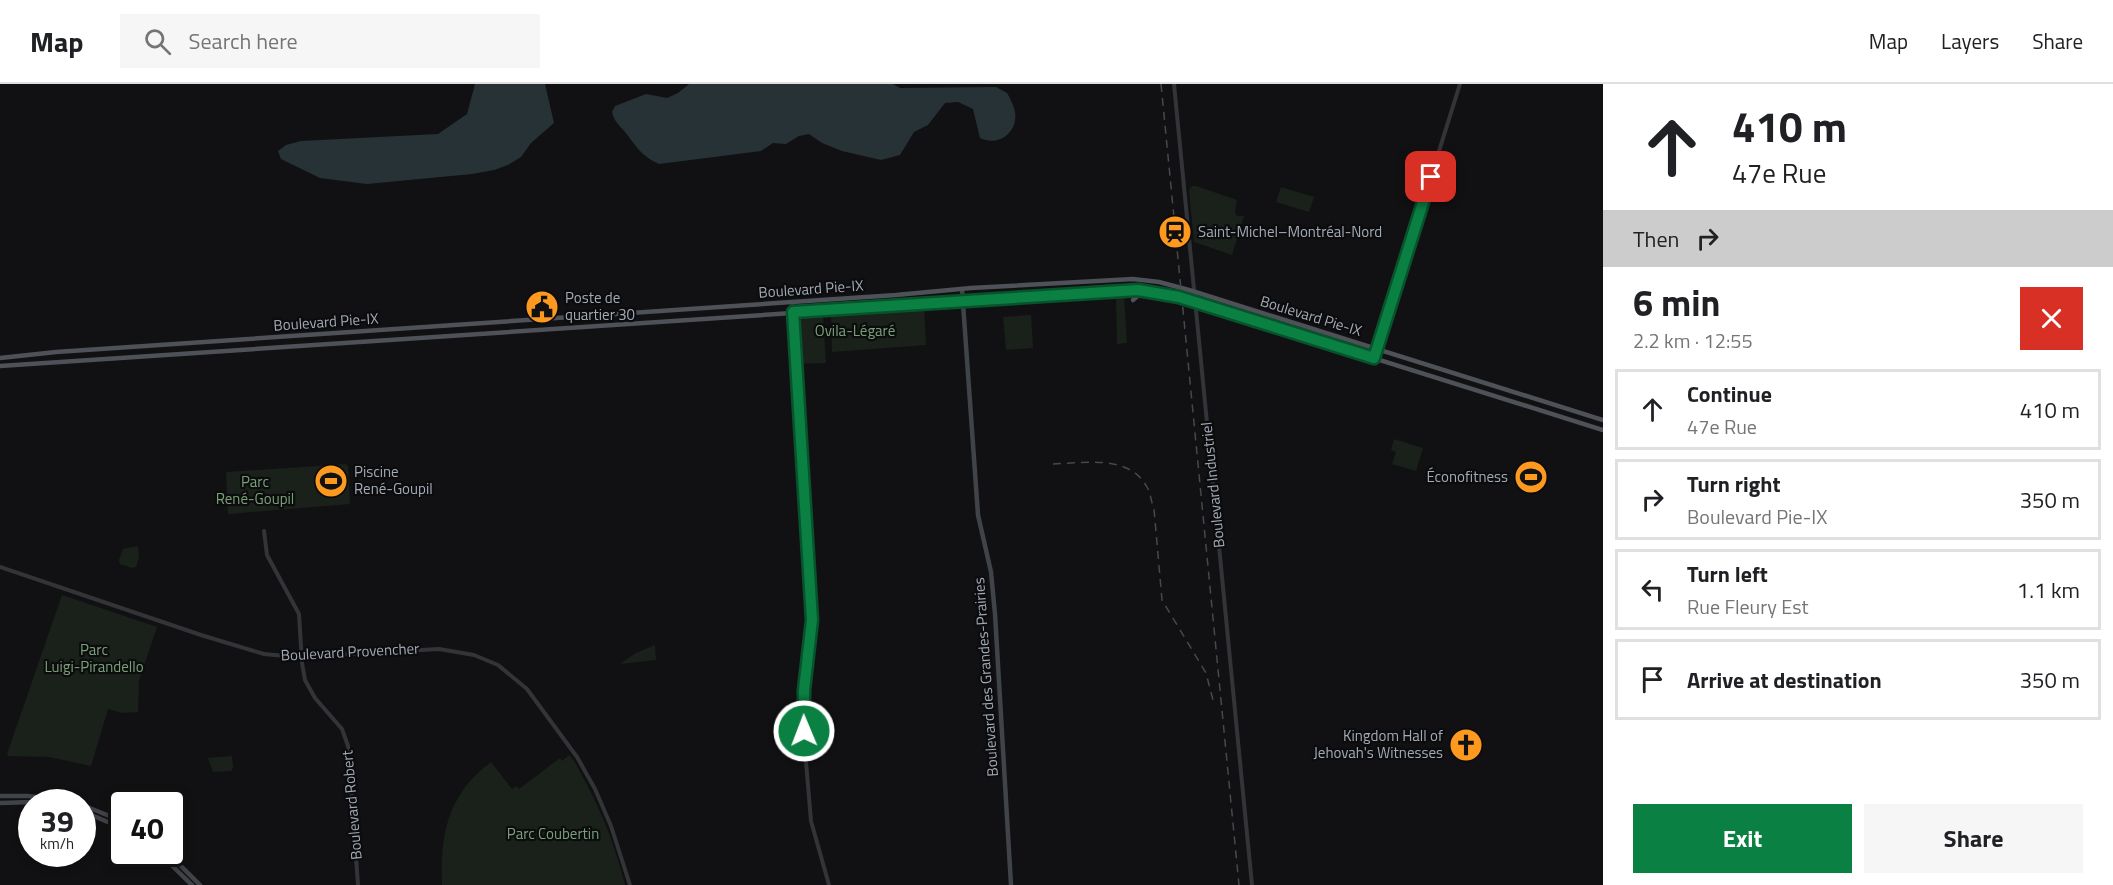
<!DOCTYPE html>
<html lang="en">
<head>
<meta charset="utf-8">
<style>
  :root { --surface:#fff; --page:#f6f6f6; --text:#202124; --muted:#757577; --line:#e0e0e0; --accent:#0b8043 }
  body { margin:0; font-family:"Titillium Web",sans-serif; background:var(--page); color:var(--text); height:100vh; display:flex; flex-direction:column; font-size:22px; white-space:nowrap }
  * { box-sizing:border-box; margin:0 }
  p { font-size:20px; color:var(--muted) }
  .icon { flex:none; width:33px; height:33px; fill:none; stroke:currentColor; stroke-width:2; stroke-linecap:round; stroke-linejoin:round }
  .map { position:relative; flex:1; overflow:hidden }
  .sheet { display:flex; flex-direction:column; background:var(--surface); width:510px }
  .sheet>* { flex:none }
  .guide { background:#fff; color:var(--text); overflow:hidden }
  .speed { position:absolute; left:18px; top:705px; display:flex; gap:12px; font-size:30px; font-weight:700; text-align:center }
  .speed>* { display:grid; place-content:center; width:78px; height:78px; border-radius:50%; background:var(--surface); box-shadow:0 3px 9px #0003; line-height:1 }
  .speed small { font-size:15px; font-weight:400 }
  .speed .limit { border:3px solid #111; border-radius:9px; background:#fff; color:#111 }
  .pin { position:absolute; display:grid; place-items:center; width:51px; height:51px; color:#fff; margin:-26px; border-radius:12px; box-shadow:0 3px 9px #0006 }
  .me { position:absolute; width:66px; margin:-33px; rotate:359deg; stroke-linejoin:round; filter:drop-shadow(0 0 4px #0008) }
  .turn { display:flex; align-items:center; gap:21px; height:126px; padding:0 30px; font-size:27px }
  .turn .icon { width:78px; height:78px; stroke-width:2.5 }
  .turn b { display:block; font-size:42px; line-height:51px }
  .then { display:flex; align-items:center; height:57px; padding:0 30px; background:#0003; gap:12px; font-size:22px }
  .round { display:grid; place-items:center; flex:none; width:63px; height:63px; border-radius:0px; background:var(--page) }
  .headline { display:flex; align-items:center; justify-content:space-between; height:102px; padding:0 30px }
  h1 { font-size:36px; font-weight:700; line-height:45px }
  .button { display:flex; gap:12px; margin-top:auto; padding:12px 30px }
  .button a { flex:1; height:69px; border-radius:0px; background:var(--accent); color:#fff; font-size:24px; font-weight:700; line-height:69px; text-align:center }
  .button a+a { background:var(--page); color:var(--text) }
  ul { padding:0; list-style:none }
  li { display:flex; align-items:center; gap:18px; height:81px; margin:0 12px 9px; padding:0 18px; border:3px solid var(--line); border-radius:0px }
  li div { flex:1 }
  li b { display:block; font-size:22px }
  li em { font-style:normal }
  header { display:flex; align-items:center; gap:36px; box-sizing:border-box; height:84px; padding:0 30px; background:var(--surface); border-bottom:2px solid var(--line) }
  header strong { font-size:28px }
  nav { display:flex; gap:33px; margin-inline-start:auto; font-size:21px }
  .search { width:420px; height:54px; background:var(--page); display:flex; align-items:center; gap:15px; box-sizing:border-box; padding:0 21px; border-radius:0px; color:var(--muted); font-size:22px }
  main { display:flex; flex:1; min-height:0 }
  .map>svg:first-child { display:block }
</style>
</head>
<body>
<header>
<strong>Map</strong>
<div class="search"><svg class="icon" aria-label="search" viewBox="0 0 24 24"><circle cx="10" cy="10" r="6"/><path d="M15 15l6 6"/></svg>Search here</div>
<nav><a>Map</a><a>Layers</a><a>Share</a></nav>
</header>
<main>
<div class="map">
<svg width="1603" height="801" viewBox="0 0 1603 801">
  <rect width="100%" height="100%" fill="#111113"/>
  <g fill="#19211a">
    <path d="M 1196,102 L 1237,116 L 1235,129 L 1237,132 L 1244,132 L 1232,171 L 1194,158 L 1189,106 L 1192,102 Z"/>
    <path d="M 1281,103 L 1314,113 L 1309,128 L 1276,118 Z"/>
    <path d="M 1116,212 L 1124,213 L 1127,259 L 1117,260 Z"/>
    <path d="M 924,222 L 926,261 L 832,268 L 831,229 Z"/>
    <path d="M 823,230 L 826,279 L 799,280 L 797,232 Z"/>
    <path d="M 1031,231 L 1033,264 L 1006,266 L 1003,233 Z"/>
    <path d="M 1394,355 L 1423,364 L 1416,387 L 1392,380 L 1396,368 L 1391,366 Z"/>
    <path d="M 346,380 L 348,382 L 350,420 L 228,430 L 226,389 L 227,388 Z"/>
    <path d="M 138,462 L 139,473 L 136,483 L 132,484 L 120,480 L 119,476 L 123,465 Z"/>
    <path d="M 62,511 L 157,543 L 139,596 L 138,628 L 122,629 L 108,625 L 91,682 L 49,673 L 9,672 L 7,670 Z"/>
    <path d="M 655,561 L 656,576 L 620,580 L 636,569 Z"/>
    <path d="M 569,671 C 575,676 579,687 584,695 C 602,728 616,764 625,801 L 442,801 C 440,750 448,710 491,678 L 512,705 L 516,702 L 519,705 L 560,674 L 562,677 Z"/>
    <path d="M 232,672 L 233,684 L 231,687 L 213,688 L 208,674 Z"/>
  </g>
  <g fill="#273237">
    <path d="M 475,0 L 545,0 L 554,39 L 531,59 L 521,73 L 508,81 L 494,86 L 472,90 L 367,100 L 320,94 L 281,75 L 278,67 L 286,61 L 301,57 L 438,50 L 467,30 Z"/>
    <path d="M 689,0 L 893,0 L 900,4 L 996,3 L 1007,9 C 1010,14 1014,22 1015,28 C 1018,48 999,63 980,54 L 973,25 L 958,18 L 945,19 L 928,41 L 914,48 L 900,71 L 881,76 L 842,67 L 822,59 L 809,50 L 799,52 L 786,60 L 773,59 L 761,67 L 659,80 C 640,71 637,63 625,48 C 619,41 614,37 612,28 L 615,22 L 646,10 L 667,14 L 678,9 Z"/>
  </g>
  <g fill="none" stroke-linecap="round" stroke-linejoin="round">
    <g stroke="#323438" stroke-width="4">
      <path d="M 1174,0 L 1252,801"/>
      <path d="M 792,218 L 811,519 L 811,547 L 803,619 L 805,666 L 811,737 L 829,801"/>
      <path d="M 1374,275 L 1460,0"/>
      <path d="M 264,447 L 267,471 L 299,530 L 302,579 L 305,596 L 315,614 L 342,645 L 348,662 L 358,801"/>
      <path d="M 0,483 L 201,551 L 264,570 L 296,573 L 439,565 L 474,571 L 498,581 L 527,605 L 577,673 L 595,705 L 611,742 L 630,801"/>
    </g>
    <g stroke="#404348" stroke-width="4.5">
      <path d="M 962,205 L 978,431 L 991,488 L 995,530 L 1011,801"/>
      <path d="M 0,712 L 28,712 L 72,718"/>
      <path d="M 0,719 L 34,718"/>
      <path d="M 82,721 L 122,737"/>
      <path d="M 82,727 L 122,744"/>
      <path d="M 160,770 L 192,801"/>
      <path d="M 169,770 L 200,801"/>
    </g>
    <g stroke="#4e5157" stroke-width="4.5">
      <path d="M 1133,216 L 1144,206"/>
      <path d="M 0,274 L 56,268 L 896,211 L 971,204 L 1133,195 L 1159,198 L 1189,206 L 1603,336"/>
      <path d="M 0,282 L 1138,206 L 1179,213 L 1603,346"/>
    </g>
    <g stroke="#45484d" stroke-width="1.5" stroke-dasharray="8 6" stroke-linecap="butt">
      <path d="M 1161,0 L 1239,801"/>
      <path d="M 1053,380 C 1084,379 1129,370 1147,403 C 1151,410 1151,418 1154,425 L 1162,516 L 1206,589 L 1213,616"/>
    </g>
  </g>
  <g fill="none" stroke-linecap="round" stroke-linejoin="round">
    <g stroke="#07532c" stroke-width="15">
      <path id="route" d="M 804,647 L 804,606 L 812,536 L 793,228 L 1138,206 L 1179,213 L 1374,274 L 1431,93"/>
    </g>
    <use href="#route" stroke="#0b8043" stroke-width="10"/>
  </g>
  <defs>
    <g id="station-disc" transform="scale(1.725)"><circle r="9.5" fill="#fd991f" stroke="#0c0c0e"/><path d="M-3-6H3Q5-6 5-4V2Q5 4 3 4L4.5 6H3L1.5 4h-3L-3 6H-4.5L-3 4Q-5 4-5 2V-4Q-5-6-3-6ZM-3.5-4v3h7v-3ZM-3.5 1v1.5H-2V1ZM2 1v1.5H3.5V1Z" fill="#111"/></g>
    <g id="civic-disc" transform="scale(1.725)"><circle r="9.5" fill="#fd991f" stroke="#0c0c0e"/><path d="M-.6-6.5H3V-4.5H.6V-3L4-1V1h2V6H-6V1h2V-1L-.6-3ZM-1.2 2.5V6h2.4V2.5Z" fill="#111"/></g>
    <g id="stadium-disc" transform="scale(1.725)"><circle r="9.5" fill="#fd991f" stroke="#0c0c0e"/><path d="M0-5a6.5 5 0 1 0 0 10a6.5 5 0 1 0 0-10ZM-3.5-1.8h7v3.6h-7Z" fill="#111"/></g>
    <g id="church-disc" transform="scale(1.725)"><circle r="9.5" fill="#fd991f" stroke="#0c0c0e"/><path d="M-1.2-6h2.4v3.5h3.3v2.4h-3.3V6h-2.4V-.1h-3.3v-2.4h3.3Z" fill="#111"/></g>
  </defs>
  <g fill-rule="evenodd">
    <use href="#station-disc" x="1175" y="148"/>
    <use href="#civic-disc" x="542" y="223"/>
    <use href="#stadium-disc" x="1531" y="393"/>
    <use href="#stadium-disc" x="331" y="397"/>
    <use href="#church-disc" x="1466" y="661"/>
  </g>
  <g text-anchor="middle" stroke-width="4.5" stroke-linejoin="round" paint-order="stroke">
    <g font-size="15" fill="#a2aab5" stroke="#0c0c0e" text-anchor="start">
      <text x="1198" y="153">Saint-Michel–Montréal-Nord</text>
      <text x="565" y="219">Poste de<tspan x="565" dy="17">quartier 30</tspan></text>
      <text x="354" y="393">Piscine<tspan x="354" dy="17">René-Goupil</tspan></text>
      <text x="1508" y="398" text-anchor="end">Éconofitness</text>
      <text x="1443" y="657" text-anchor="end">Kingdom Hall of<tspan x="1443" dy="17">Jehovah's Witnesses</tspan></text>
    </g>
    <g font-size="15" fill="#a2aab5" stroke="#0c0c0e">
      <text transform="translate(811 205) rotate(-4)" y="5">Boulevard Pie-IX</text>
      <text transform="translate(1311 232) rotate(17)" y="5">Boulevard Pie-IX</text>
      <text transform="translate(326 238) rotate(-4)" y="5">Boulevard Pie-IX</text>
      <text transform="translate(1213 401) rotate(-96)" y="5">Boulevard Industriel</text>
      <text transform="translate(350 568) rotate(-3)" y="5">Boulevard Provencher</text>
      <text transform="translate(986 593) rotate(-94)" y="5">Boulevard des Grandes-Prairies</text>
      <text transform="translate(352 721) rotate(-95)" y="5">Boulevard Robert</text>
    </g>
    <g font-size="15" fill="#79a177" stroke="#0c0c0e">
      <text x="855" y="252">Ovila-Légaré</text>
      <text x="255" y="403">Parc<tspan x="255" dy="17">René-Goupil</tspan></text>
      <text x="94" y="571">Parc<tspan x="94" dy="17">Luigi-Pirandello</tspan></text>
      <text x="553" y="755">Parc Coubertin</text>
    </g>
  </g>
</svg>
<div class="speed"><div>39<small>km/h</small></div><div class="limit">40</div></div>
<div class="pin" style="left:1431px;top:93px;background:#d93025"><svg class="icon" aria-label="arrive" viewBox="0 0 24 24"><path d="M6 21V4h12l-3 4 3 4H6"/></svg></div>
<svg class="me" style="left:804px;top:647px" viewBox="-20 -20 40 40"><circle r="17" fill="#0b8043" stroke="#fff" stroke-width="3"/><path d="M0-11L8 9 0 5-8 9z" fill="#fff"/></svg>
</div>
<section class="sheet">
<div class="guide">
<div class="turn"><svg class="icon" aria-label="ahead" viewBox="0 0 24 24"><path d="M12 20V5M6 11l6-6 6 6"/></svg><div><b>410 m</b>47e Rue</div></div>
<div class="then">Then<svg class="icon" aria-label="right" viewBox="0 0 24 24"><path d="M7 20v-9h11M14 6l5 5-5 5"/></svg></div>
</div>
<div class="headline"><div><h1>6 min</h1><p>2.2 km · 12:55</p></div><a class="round" style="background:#d93025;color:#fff"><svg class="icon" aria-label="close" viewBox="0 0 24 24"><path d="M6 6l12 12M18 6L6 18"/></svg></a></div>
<ul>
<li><svg class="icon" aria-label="ahead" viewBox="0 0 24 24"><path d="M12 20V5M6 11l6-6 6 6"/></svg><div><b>Continue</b><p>47e Rue</p></div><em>410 m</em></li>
<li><svg class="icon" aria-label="right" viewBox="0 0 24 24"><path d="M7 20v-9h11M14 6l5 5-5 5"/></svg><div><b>Turn right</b><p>Boulevard Pie-IX</p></div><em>350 m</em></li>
<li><svg class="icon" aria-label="left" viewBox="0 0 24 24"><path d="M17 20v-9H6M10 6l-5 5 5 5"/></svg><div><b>Turn left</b><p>Rue Fleury Est</p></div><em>1.1 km</em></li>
<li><svg class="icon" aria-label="arrive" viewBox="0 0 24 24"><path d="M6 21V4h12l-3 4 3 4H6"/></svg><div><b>Arrive at destination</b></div><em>350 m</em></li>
</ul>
<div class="button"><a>Exit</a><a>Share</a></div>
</section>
</main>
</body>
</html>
